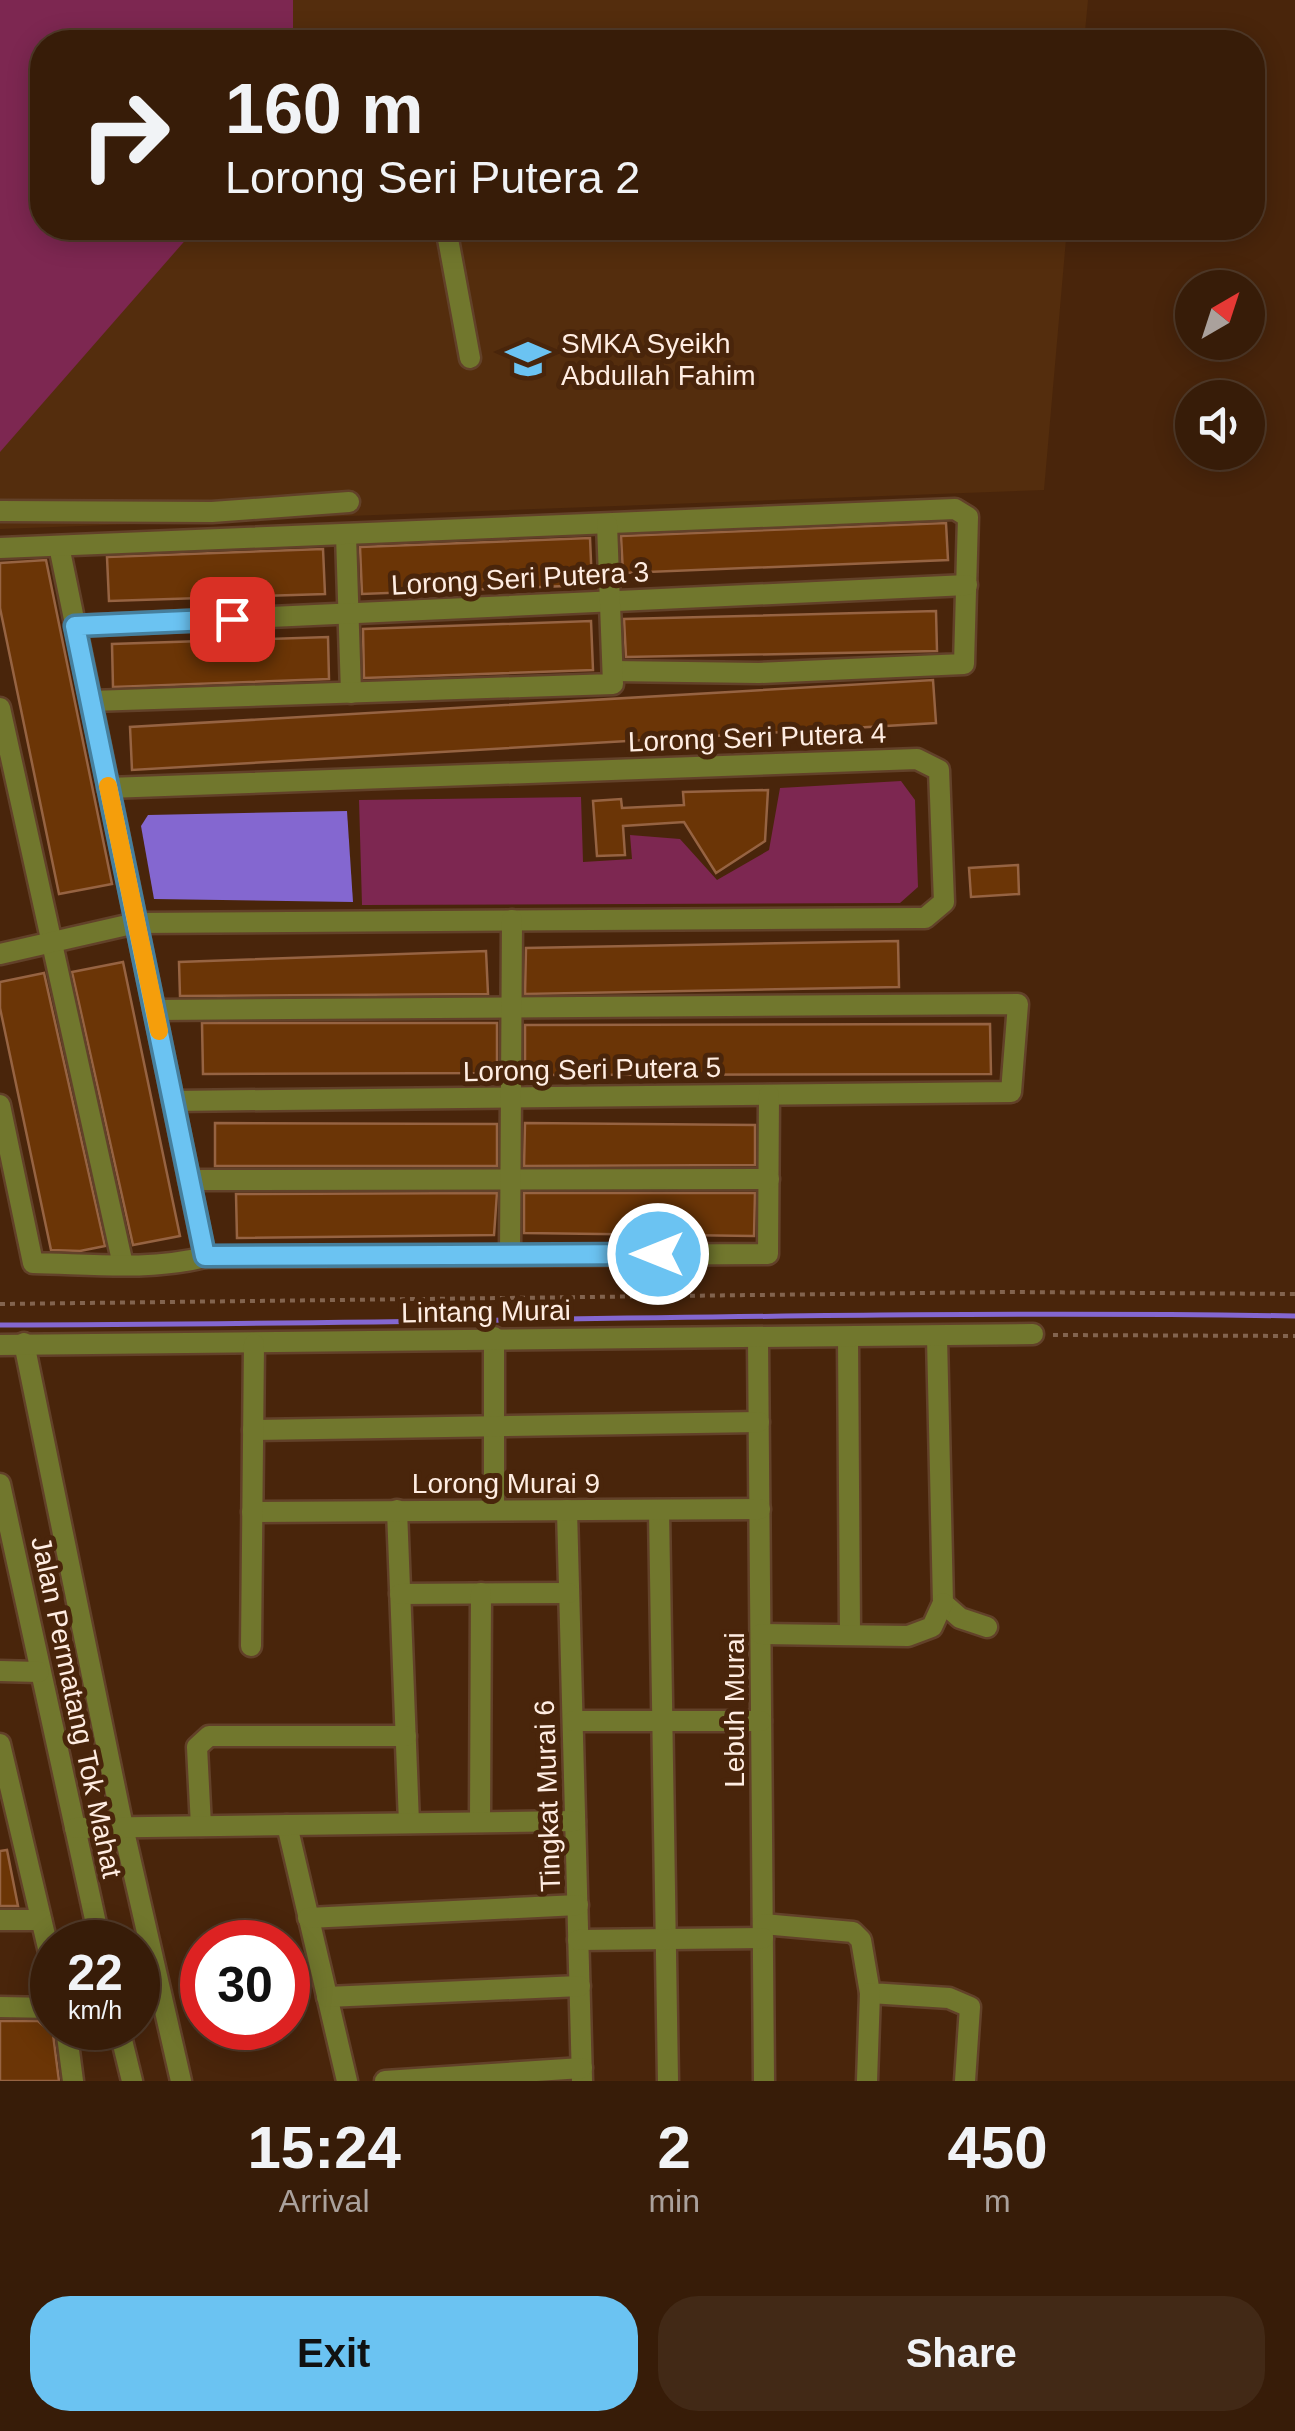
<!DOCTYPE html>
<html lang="en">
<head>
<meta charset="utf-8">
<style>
  :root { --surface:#371c08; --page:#422916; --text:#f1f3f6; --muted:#aaa19c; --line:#513a29; --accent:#6bc3f2 }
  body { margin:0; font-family:Helvetica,sans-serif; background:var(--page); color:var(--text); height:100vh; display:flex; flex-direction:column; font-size:38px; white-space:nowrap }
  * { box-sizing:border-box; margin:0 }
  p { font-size:32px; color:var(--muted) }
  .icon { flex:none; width:55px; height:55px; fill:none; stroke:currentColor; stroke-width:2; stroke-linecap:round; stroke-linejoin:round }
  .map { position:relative; height:2081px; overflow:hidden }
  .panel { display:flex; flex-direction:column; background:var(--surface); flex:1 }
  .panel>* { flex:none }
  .hud { position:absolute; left:30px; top:30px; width:1235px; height:210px; border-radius:40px; box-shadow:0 5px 25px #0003,0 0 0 2px var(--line); background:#371c08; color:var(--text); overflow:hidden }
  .needle { width:65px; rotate:39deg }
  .fabs { position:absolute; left:1175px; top:270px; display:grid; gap:20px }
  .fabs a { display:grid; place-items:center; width:90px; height:90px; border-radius:50%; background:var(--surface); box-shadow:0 5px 25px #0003,0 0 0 2px var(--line); font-size:50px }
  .speed { position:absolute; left:30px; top:1920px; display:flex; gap:20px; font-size:50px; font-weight:700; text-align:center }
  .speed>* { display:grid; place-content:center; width:130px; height:130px; border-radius:50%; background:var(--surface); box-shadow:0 5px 25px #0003,0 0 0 2px var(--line); line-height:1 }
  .speed small { font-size:25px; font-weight:400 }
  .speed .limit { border:15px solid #d22; background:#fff; color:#111 }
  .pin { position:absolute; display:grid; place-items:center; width:85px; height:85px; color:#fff; margin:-42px; border-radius:20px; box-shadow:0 5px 15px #0006 }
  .me { position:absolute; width:110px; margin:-55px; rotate:270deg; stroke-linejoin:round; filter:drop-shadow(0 0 8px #0008) }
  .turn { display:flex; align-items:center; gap:35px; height:210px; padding:0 30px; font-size:45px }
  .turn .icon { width:130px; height:130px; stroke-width:2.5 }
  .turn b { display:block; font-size:70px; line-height:85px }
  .eta { display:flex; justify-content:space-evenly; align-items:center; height:170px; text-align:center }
  .eta b { font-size:60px; font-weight:800; line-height:70px }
  .primary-button { display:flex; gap:20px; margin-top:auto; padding:20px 30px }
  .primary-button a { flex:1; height:115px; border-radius:40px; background:var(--accent); color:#111; font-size:40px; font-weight:800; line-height:115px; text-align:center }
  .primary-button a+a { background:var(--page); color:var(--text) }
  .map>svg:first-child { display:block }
</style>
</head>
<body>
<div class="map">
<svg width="1295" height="2081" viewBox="0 0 1295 2081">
  <rect width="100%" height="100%" fill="#49250b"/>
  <path fill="#542d0d" d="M 0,0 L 1088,0 L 1084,42 L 42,42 L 42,228 L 1067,228 L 1044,490 L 0,529 Z"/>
  <g fill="#7d2751">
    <path d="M 0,0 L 293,0 L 293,42 L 42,42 L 42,228 L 196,228 L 0,452 Z"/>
    <path d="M 901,781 L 915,800 L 918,887 L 900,903 L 362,905 L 359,800 L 581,797 L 583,862 L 632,859 L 630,835 L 680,839 L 717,880 L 769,850 L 780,788 Z"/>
  </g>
  <path fill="#8467d0" d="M 347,811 L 353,902 L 154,899 L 141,826 L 148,815 Z"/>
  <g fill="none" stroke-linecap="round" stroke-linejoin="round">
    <path stroke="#8467d0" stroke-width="5" d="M 0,1325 C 432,1325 863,1309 1295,1316"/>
  </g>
  <g fill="#6b3506" stroke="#966342" stroke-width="2.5">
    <path d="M 946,523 L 948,560 L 623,573 L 621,536 Z"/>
    <path d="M 590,538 L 592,585 L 362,594 L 360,547 Z"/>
    <path d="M 323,549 L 325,594 L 109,601 L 107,557 Z"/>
    <path d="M 46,560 L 112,884 L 59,894 L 0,608 L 0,563 Z"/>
    <path d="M 936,611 L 937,651 L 626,657 L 624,619 Z"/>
    <path d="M 591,621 L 593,670 L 364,678 L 363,629 Z"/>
    <path d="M 328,637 L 329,679 L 113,687 L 112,644 Z"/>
    <path d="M 933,680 L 936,723 L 132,770 L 130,727 Z"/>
    <path d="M 768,790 L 765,841 L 716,873 L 684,822 L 623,826 L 625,855 L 597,856 L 593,801 L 621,799 L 622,808 L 684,805 L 683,792 Z"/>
    <path d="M 1018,865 L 1019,894 L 971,897 L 969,868 Z"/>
    <path d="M 898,941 L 899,987 L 525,994 L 526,948 Z"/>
    <path d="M 486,951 L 488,994 L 180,996 L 179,962 Z"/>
    <path d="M 123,962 L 180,1236 L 133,1245 L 72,972 Z"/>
    <path d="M 44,973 L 105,1246 L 80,1251 L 51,1250 L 0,1008 L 0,982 Z"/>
    <path d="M 202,1023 L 497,1023 L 497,1073 L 203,1074 Z"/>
    <path d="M 990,1024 L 991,1074 L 525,1075 L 525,1025 Z"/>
    <path d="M 215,1123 L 497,1124 L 497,1166 L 215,1166 Z"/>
    <path d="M 525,1123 L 755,1125 L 755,1165 L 524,1166 Z"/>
    <path d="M 497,1193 L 494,1235 L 237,1238 L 236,1194 Z"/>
    <path d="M 524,1193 L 755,1193 L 754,1236 L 524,1233 Z"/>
    <path d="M 7,1850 L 18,1906 L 0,1906 L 0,1851 Z"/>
    <path d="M 0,2021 L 38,2021 L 53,2034 L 59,2081 L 0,2081 Z"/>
  </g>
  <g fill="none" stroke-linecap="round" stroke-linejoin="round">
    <g stroke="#624129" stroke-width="25">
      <g id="minor">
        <path d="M 446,228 L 470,358"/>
        <path d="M 0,511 L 212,512 L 349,502"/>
        <path d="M 346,535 L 351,693"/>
        <path d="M 59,546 L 205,1257"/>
        <path d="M 0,548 L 955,509 L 968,517 L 964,664 L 759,673 L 613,671"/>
        <path d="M 75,626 L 967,585"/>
        <path d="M 91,701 L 613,684 L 607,524"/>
        <path d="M 0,708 L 123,1265"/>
        <path d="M 0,954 L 136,923 L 916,918 L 925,918 L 944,902 L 939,770 L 917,759 L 108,788"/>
        <path d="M 154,1010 L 1018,1004 L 1011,1092 L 173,1101"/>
        <path d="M 0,1105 L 33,1263 C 90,1264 150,1271 205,1257 L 768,1254 L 769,1095"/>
        <path d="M 189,1180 L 769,1179"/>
        <path d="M 510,1255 L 512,920"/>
        <path d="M 494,1337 L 494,1510"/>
        <path d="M 937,1337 L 943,1603 L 960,1618 L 987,1627"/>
        <path d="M 848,1338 L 850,1632"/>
        <path d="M 758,1339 L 764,2081"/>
        <path d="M 24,1343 L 123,1827 L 181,2081"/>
        <path d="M 0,1345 L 1033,1334"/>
        <path d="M 253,1430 L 759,1422"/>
        <path d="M 0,1484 L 100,1942"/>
        <path d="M 397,1510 L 409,1823"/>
        <path d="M 567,1510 L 582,2081"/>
        <path d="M 659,1510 L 668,2081"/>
        <path d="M 252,1512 L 760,1509"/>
        <path d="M 400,1594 L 569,1593"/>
        <path d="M 761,1634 L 908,1636 L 932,1627 L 943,1603"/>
        <path d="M 251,1646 L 254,1344"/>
        <path d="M 0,1671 L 39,1672"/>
        <path d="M 573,1721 L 761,1721"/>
        <path d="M 0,1744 L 52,1965"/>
        <path d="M 480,1822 L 481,1593"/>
        <path d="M 287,1825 L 347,2081"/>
        <path d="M 201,1826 L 197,1747 L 209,1736 L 406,1736"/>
        <path d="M 75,1828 L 575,1821"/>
        <path d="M 308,1918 L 578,1905"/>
        <path d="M 0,1920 L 41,1920"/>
        <path d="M 763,1924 L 853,1932 L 861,1940 L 870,1993 L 949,1998 L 970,2007 L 965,2081"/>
        <path d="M 578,1940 L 763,1938"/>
        <path d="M 327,1997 L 580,1986"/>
        <path d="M 0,2007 L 52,2008"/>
        <path d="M 66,2028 L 73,2081"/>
        <path d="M 119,2028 L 132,2081"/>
        <path d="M 385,2081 L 582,2068"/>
        <path d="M 867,2081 L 870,1993"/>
      </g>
    </g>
    <g stroke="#82634e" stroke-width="4" stroke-dasharray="5 5" stroke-linecap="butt">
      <path d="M 0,1304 L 1007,1292 L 1295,1294"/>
      <path d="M 1053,1335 L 1295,1336"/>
    </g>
    <use href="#minor" stroke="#71772d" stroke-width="20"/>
  </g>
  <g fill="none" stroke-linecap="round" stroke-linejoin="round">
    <g stroke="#467f9d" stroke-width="25">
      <path id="route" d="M 232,619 L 75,626 L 205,1256 L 658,1254"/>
    </g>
    <use href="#route" stroke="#6bc3f2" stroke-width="18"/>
    <path stroke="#f59e0b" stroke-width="18" d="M 108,786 L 159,1031"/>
  </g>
  <defs>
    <g id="school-bare" transform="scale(3.45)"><path d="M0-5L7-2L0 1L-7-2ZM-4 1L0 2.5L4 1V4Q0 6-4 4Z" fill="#6bc3f2" stroke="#49250b" stroke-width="2.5" paint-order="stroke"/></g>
  </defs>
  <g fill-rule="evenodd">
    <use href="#school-bare" x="528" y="359"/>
  </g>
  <g text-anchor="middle" stroke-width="10" stroke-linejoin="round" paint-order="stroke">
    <g font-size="28" fill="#ffede2" stroke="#49250b" text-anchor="start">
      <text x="561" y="353">SMKA Syeikh<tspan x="561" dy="32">Abdullah Fahim</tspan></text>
    </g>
    <g font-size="28" fill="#ffede2" stroke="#49250b">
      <text transform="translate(520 578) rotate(-3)" y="10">Lorong Seri Putera 3</text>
      <text transform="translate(757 737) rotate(-2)" y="10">Lorong Seri Putera 4</text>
      <text transform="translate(592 1069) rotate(-1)" y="10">Lorong Seri Putera 5</text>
      <text transform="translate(486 1311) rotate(-1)" y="10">Lintang Murai</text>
      <text x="506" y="1493">Lorong Murai 9</text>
      <text transform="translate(77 1707) rotate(78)" y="10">Jalan Permatang Tok Mahat</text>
      <text transform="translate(734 1710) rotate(-90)" y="10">Lebuh Murai</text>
      <text transform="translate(547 1796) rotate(-92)" y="10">Tingkat Murai 6</text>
    </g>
  </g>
</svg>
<div class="fabs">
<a><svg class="needle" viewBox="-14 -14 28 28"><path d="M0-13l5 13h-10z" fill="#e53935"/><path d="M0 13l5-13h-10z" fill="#aaa19c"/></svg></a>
<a><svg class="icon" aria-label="sound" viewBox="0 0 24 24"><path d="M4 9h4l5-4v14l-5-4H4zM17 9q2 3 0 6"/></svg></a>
</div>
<div class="speed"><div>22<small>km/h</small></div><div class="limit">30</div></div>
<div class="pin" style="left:232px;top:619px;background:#d93025"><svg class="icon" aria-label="arrive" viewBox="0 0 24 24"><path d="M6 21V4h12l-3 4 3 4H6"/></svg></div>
<svg class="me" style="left:658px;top:1254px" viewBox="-20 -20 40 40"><circle r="17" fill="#6bc3f2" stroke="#fff" stroke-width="3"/><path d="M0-11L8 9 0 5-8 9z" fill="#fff"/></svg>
<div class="hud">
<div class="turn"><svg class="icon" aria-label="right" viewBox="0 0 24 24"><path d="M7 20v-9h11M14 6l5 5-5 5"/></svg><div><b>160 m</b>Lorong Seri Putera 2</div></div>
</div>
</div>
<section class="panel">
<div class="eta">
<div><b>15:24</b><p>Arrival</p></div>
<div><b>2</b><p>min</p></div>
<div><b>450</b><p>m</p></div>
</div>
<div class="primary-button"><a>Exit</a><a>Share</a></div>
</section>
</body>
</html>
